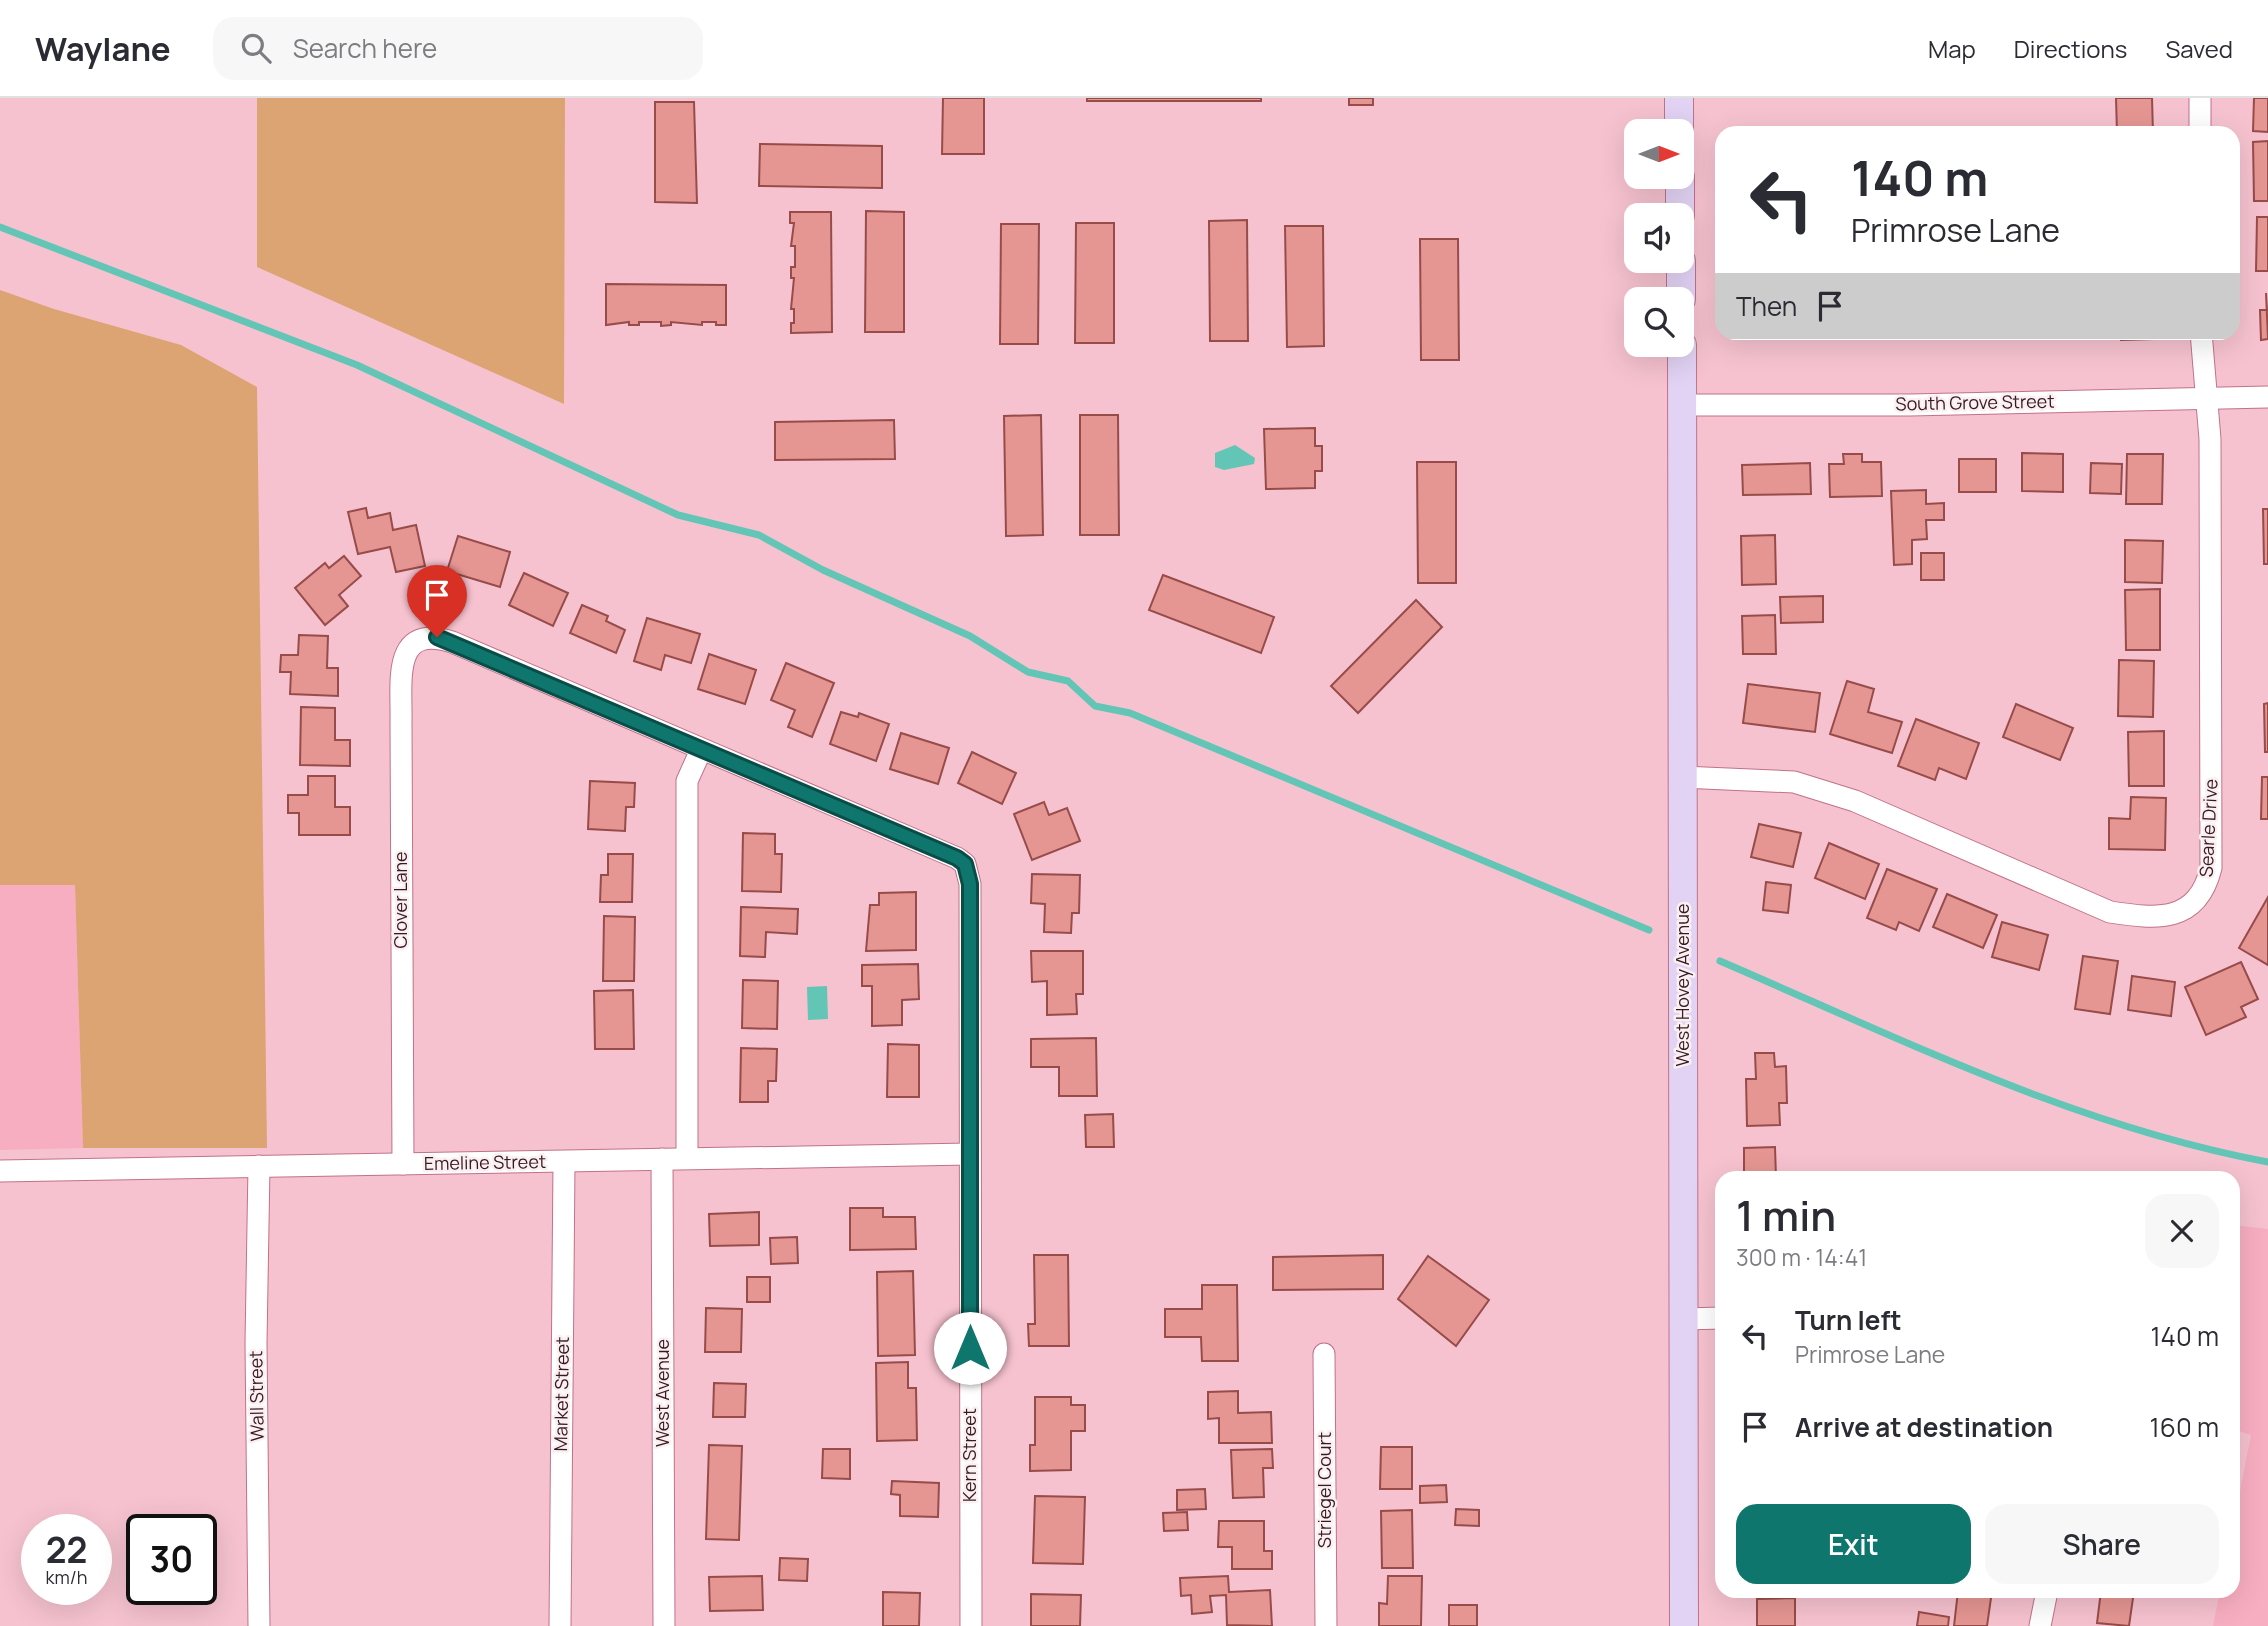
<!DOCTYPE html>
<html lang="en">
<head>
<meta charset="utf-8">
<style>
  :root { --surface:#fff; --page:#f7f7f7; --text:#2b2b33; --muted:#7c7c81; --line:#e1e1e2; --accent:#0f766e }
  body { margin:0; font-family:Manrope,sans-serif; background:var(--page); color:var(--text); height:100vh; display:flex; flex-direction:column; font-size:26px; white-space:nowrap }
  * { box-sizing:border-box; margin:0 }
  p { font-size:23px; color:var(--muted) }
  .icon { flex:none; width:38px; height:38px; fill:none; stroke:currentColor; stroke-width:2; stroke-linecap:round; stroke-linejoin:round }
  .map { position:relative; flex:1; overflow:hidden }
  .drawer { position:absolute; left:1715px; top:1073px; width:525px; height:427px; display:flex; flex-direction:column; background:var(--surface); border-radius:21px; box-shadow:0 7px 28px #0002 }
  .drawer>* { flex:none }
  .guide { position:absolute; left:1715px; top:28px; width:525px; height:214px; border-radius:21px; box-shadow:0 7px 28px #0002; background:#fff; color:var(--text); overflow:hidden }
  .needle { width:46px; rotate:90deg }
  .tools { position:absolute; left:1624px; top:21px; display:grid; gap:14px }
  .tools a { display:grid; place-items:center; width:70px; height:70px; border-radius:14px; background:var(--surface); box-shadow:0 7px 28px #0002; font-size:35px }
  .speed { position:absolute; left:21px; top:1416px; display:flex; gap:14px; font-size:35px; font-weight:700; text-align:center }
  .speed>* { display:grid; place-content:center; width:91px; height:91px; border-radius:50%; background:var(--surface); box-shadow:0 7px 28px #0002; line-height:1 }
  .speed small { font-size:18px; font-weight:400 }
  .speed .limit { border:4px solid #111; border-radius:10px; background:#fff; color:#111 }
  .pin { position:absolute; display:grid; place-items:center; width:60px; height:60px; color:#fff; margin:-72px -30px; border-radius:50% 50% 50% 0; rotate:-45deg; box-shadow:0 0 7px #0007 }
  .pin .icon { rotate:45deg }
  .me { position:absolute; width:77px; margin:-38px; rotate:0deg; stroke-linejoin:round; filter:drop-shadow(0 0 5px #0008) }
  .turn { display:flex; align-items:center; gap:24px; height:147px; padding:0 21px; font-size:32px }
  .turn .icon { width:91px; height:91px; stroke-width:2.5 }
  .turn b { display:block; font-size:49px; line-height:60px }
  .then { display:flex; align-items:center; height:66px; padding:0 21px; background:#0003; gap:14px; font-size:26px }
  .round { display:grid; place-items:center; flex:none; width:74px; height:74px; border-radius:21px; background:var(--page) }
  .overview { display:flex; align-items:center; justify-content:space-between; height:119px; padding:0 21px }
  h1 { font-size:42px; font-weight:600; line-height:52px }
  .cta { display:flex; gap:14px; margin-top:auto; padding:14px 21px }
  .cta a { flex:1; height:80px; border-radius:21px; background:var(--accent); color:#fff; font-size:28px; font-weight:600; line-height:80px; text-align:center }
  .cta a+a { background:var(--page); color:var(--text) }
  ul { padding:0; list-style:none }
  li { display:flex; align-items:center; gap:21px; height:91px; padding:0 21px }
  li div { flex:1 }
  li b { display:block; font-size:26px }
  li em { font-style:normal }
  header { display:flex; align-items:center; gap:42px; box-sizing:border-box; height:98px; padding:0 35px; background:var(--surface); border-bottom:2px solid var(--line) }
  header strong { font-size:33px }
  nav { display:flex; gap:38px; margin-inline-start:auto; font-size:24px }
  .search { width:490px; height:63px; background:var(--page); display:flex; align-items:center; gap:18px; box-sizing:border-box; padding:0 24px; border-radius:21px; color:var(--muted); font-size:26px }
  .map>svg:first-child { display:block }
</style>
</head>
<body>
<header>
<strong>Waylane</strong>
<div class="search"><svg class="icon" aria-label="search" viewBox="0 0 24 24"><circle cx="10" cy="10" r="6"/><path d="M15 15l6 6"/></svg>Search here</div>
<nav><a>Map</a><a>Directions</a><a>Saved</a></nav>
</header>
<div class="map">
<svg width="2268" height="1528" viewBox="0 0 2268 1528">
  <rect width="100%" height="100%" fill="#f6c2cf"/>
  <g fill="#f8aec1">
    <path d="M 75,786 L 83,1050 L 0,1052 L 0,787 Z"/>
    <path d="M 2233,1127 L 2268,1131 L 2268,1528 L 2213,1528 L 2220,1493 L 2233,1493 L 2233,1429 L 2251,1337 L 2233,1331 Z"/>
  </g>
  <g fill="#dba472">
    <path d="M 257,0 L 565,0 L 564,306 L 257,169 Z"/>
    <path d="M 0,192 L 54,211 L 181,247 L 257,289 L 267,1050 L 83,1050 L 75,787 L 0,787 Z"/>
  </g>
  <g fill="#62c5b6">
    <path d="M 1235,347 L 1255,360 L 1254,366 L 1224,372 L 1215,369 L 1215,355 Z"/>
    <path d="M 827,888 L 828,921 L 808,922 L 807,889 Z"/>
  </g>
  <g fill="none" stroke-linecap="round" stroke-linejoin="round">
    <g stroke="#62c5b6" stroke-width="7">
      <path d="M 0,129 L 357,267 L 678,417 L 759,437 L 823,472 L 970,538 L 1028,574 L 1068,583 L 1095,608 L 1130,615 L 1649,832"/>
      <path d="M 1720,863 C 1899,940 2075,1028 2268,1064"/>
    </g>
  </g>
  <g fill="#e59692" stroke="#974c4a" stroke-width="2">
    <path d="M 943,0 L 984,0 L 984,56 L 942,56 Z"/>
    <rect x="1087" y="0" width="174" height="3"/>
    <rect x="1349" y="0" width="24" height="7"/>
    <path d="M 2116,0 L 2152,0 L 2153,35 L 2117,35 Z"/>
    <path d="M 2254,0 L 2268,0 L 2268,34 L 2253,33 Z"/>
    <path d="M 655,4 L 694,4 L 697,105 L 655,104 Z"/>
    <path d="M 2268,43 L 2268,103 L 2254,103 L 2253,44 Z"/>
    <path d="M 760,46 L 882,48 L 882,90 L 759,88 Z"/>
    <path d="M 866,113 L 904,114 L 904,234 L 865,234 Z"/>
    <path d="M 790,114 L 831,114 L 832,234 L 791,235 L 791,225 L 794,225 L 794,211 L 791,211 L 794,180 L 791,180 L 791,169 L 795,169 L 795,148 L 791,148 L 794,125 L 790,125 Z"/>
    <path d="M 2257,119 L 2268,119 L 2268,173 L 2256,173 Z"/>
    <path d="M 1247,122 L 1248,243 L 1210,243 L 1209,123 Z"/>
    <path d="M 1076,125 L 1114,125 L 1114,245 L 1075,245 Z"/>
    <path d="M 1001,126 L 1039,126 L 1038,246 L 1000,246 Z"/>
    <path d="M 1285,128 L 1323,128 L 1324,248 L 1287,249 Z"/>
    <path d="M 1420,141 L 1458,141 L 1459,262 L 1421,262 Z"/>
    <path d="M 606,186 L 726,187 L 726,227 L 716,227 L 716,224 L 702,224 L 702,227 L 671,224 L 671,227 L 661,228 L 661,224 L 639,224 L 639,227 L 629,227 L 629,224 L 606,227 Z"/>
    <path d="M 2266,195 L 2268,241 L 2261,242 L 2260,212 L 2267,212 Z"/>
    <path d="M 2121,234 L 2154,234 L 2154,241 L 2121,242 Z"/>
    <path d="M 1041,317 L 1043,437 L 1006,438 L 1004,318 Z"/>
    <path d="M 1080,317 L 1118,317 L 1119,437 L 1080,437 Z"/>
    <path d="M 894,322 L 895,361 L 775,362 L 775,324 Z"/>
    <path d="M 1315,330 L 1315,348 L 1322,348 L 1322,373 L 1315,373 L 1315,390 L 1266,391 L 1264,331 Z"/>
    <path d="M 2022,355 L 2063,356 L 2063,394 L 2022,393 Z"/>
    <path d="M 1843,356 L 1862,356 L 1862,364 L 1881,364 L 1882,398 L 1830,399 L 1829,366 L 1844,366 Z"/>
    <path d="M 2127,356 L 2163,356 L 2162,406 L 2126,406 Z"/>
    <rect x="1959" y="361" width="37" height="33"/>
    <path d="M 1417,364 L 1456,364 L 1456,485 L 1418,485 Z"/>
    <path d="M 1810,365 L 1811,396 L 1743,397 L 1742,367 Z"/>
    <path d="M 2091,365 L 2122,366 L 2121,396 L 2090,395 Z"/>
    <path d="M 1926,392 L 1926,406 L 1944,405 L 1944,422 L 1926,422 L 1927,441 L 1912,442 L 1912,466 L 1894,467 L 1891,393 Z"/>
    <path d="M 366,410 L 368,420 L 390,415 L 393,432 L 416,427 L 425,468 L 396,474 L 390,449 L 358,456 L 348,414 Z"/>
    <path d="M 2263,411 L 2268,411 L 2268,466 L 2264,466 Z"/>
    <path d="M 1775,437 L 1776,486 L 1742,487 L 1741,438 Z"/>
    <path d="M 458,438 L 510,454 L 500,489 L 447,473 Z"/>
    <path d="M 2125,442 L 2163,443 L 2162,485 L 2125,484 Z"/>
    <rect x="1921" y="455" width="23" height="27"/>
    <path d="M 344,458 L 361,478 L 339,497 L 348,508 L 325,527 L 295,490 L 325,465 L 329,470 Z"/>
    <path d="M 524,475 L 568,495 L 553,528 L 509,507 Z"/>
    <path d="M 1163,477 L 1274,519 L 1261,555 L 1149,512 Z"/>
    <path d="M 2160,491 L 2160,552 L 2126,552 L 2125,492 Z"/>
    <path d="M 1823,498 L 1823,524 L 1781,525 L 1780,499 Z"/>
    <path d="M 1416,502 L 1442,529 L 1358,615 L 1331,588 Z"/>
    <path d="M 582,507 L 608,518 L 606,523 L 625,532 L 616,555 L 570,535 Z"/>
    <path d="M 1775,517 L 1776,556 L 1743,556 L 1742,518 Z"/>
    <path d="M 647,520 L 700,536 L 691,565 L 665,557 L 661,572 L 634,563 Z"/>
    <path d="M 299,537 L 328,538 L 327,570 L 338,570 L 338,598 L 290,596 L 291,574 L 280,574 L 281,557 L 298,557 Z"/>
    <path d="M 709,556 L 756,572 L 745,606 L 698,591 Z"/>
    <path d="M 2119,562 L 2154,563 L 2153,619 L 2118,618 Z"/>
    <path d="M 786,565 L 834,585 L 812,639 L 788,629 L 795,612 L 771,602 Z"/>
    <path d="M 1847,583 L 1874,591 L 1868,614 L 1902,624 L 1892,655 L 1830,636 Z"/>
    <path d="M 1748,586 L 1820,595 L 1815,634 L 1743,625 Z"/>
    <path d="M 2268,605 L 2268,654 L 2265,654 L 2264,606 Z"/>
    <path d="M 2016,606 L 2073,630 L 2060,662 L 2003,639 Z"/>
    <path d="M 301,609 L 335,610 L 335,642 L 350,642 L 350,668 L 300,667 Z"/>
    <path d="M 841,614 L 858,619 L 859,615 L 889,626 L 876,663 L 830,646 Z"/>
    <path d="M 1916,621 L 1979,645 L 1966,681 L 1939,670 L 1935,682 L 1898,668 Z"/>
    <path d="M 2164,633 L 2164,688 L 2129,688 L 2128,634 Z"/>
    <path d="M 901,635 L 949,650 L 938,686 L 890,671 Z"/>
    <path d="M 972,654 L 1016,675 L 1002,706 L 958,685 Z"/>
    <path d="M 308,678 L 335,678 L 335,709 L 350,709 L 350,737 L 299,737 L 299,715 L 288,715 L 288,697 L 308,697 Z"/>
    <path d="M 2262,679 L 2268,679 L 2268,721 L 2261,721 Z"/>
    <path d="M 590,683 L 635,685 L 634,709 L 626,709 L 625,733 L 588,731 Z"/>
    <path d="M 2131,699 L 2166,700 L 2165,752 L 2109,751 L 2109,720 L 2130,721 Z"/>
    <path d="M 1044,704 L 1049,717 L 1067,710 L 1080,743 L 1032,762 L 1014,716 Z"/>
    <path d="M 1759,726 L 1801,735 L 1793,769 L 1751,759 Z"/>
    <path d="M 743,735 L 775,736 L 775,756 L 782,756 L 781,794 L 742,793 Z"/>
    <path d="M 1829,745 L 1879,766 L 1865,801 L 1815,780 Z"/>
    <path d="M 608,756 L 633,756 L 632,804 L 600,804 L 601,777 L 608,777 Z"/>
    <path d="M 1887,771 L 1937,791 L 1919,833 L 1899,824 L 1896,832 L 1867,820 Z"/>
    <path d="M 1032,776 L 1080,777 L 1079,815 L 1072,815 L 1071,835 L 1044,834 L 1045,806 L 1031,805 Z"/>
    <path d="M 1766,784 L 1791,787 L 1788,815 L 1763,812 Z"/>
    <path d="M 916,794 L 916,852 L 866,853 L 870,807 L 879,807 L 879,795 Z"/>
    <path d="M 1947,796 L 1997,817 L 1983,850 L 1933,829 Z"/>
    <path d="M 2268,799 L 2268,867 L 2239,850 Z"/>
    <path d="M 741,809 L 798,811 L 797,836 L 766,834 L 765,859 L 740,858 Z"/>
    <path d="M 604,818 L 635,819 L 634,883 L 603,883 Z"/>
    <path d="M 2002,824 L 2048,837 L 2039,872 L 1992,859 Z"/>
    <path d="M 1031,853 L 1083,853 L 1083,896 L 1076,896 L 1077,916 L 1047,917 L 1047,883 L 1032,884 Z"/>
    <path d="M 2083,858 L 2118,863 L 2110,916 L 2075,911 Z"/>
    <path d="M 2241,864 L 2258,901 L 2241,909 L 2246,919 L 2206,937 L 2185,889 Z"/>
    <path d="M 918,866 L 919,901 L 902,902 L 902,927 L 872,928 L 872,888 L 862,888 L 862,867 Z"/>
    <path d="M 2132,878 L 2175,884 L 2171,918 L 2128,912 Z"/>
    <path d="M 743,882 L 778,883 L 777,931 L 742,930 Z"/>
    <path d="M 633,892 L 634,951 L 595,951 L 594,893 Z"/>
    <path d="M 1096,940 L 1097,998 L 1059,998 L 1059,969 L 1031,969 L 1031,941 Z"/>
    <path d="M 888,946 L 919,947 L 919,999 L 887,999 Z"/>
    <path d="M 741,950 L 777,951 L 776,983 L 768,983 L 768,1004 L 740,1004 Z"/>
    <path d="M 1755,955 L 1774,955 L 1775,969 L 1786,968 L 1787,1005 L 1779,1005 L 1780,1027 L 1747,1028 L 1746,981 L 1756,981 Z"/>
    <path d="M 1113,1016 L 1114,1049 L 1086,1049 L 1085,1017 Z"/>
    <path d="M 1775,1049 L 1776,1080 L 1744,1080 L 1744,1050 Z"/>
    <path d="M 850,1110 L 883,1110 L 883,1119 L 915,1119 L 916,1151 L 850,1152 Z"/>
    <path d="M 759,1114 L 759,1147 L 710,1148 L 709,1116 Z"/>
    <path d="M 797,1139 L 798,1165 L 771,1166 L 770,1140 Z"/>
    <path d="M 1034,1157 L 1068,1157 L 1069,1248 L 1029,1248 L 1028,1226 L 1035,1226 Z"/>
    <path d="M 1383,1157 L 1383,1191 L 1273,1192 L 1273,1159 Z"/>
    <path d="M 1428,1158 L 1489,1202 L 1456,1248 L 1398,1201 Z"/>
    <path d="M 913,1173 L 915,1257 L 878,1258 L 877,1174 Z"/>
    <rect x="747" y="1179" width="23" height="25"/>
    <path d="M 1202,1187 L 1237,1187 L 1238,1263 L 1202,1263 L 1201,1239 L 1165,1239 L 1165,1211 L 1202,1211 Z"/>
    <path d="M 706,1210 L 742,1211 L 741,1254 L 705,1254 Z"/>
    <path d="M 908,1264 L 908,1290 L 916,1290 L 917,1342 L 877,1343 L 876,1265 Z"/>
    <path d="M 714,1285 L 746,1286 L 745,1319 L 713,1319 Z"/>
    <path d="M 1238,1293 L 1238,1315 L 1271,1314 L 1272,1345 L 1219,1345 L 1219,1320 L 1208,1321 L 1208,1294 Z"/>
    <path d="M 1035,1299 L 1071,1299 L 1071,1307 L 1085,1307 L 1085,1333 L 1071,1333 L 1071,1372 L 1030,1373 L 1030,1347 L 1035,1347 Z"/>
    <path d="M 709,1347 L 742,1348 L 739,1442 L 706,1441 Z"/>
    <path d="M 1381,1349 L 1412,1349 L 1412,1391 L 1380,1391 Z"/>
    <path d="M 823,1351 L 850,1351 L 850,1381 L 822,1380 Z"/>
    <path d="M 1272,1351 L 1273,1370 L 1263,1370 L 1264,1399 L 1233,1400 L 1231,1352 Z"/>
    <path d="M 892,1383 L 939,1385 L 938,1419 L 900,1418 L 900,1397 L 891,1396 Z"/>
    <path d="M 1446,1387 L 1447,1404 L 1420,1405 L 1420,1388 Z"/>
    <path d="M 1205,1391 L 1206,1411 L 1177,1412 L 1177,1392 Z"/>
    <path d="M 1035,1398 L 1085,1399 L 1083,1466 L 1033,1465 Z"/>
    <path d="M 1456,1411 L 1479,1412 L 1479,1428 L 1455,1427 Z"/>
    <path d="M 1412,1412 L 1413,1470 L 1382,1470 L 1381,1413 Z"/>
    <path d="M 1187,1414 L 1188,1432 L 1164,1433 L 1163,1415 Z"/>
    <path d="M 1219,1423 L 1264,1423 L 1264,1453 L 1272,1453 L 1272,1471 L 1232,1471 L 1232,1449 L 1218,1449 Z"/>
    <path d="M 780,1460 L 808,1461 L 807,1483 L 779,1482 Z"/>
    <path d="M 762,1478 L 763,1512 L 710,1513 L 709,1479 Z"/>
    <path d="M 1228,1478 L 1229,1494 L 1270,1492 L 1272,1528 L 1227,1527 L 1226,1497 L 1210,1498 L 1212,1514 L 1192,1516 L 1191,1497 L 1181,1498 L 1180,1480 Z"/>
    <path d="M 1388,1478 L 1422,1478 L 1421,1528 L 1379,1528 L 1379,1505 L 1387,1506 Z"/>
    <path d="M 1958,1493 L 1992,1493 L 1987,1528 L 1954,1528 Z"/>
    <path d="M 2101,1493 L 2134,1493 L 2129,1528 L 2097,1525 Z"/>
    <path d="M 883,1494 L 920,1495 L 919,1528 L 883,1528 Z"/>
    <path d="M 1031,1496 L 1081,1497 L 1080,1528 L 1031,1528 Z"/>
    <path d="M 1795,1500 L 1795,1528 L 1757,1528 L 1757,1501 Z"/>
    <rect x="1449" y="1507" width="28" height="21"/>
    <path d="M 1919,1514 L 1949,1519 L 1948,1528 L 1917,1528 Z"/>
  </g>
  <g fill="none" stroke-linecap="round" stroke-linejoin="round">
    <g stroke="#c07288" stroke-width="23">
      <g id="street">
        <path d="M 2200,0 L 2200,35"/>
        <path d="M 1682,307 L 1910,307 L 2268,299"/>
        <path d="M 1682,679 L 1794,684 L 1855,703 L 2110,814 C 2157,821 2197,826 2211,770 L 2210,341 L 2201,234"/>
        <path d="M 687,1060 L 687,683 L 701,652"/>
        <path d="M 662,1061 L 664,1528"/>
        <path d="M 403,1066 L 401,624 C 402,584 391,525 452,544 L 957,760 L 965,766 L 970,786 L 971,1528"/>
        <path d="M 259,1068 L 256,1245 L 259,1528"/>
        <path d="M 0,1073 L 970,1056"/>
        <path d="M 1684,1221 L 1722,1220"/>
        <path d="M 1324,1256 L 1326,1528"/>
        <path d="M 560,1528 L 564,1064"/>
        <path d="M 2040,1528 L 2047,1493"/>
      </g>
    </g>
    <g stroke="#c07288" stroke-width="30">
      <g id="secondary">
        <path d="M 1679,0 L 1679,33"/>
        <path d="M 1680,79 L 1680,117"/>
        <path d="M 1681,163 L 1681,201"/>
        <path d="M 1682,247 L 1684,1528"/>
      </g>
    </g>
    <use href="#street" stroke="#fff" stroke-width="21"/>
    <use href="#secondary" stroke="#e2d2f4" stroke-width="28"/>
  </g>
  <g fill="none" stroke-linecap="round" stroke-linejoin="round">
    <g stroke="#0a4d48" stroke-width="18">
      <path id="route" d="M 437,539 L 957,760 L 965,766 L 970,786 L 970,1250"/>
    </g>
    <use href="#route" stroke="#0f766e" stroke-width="12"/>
  </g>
  <g text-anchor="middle" stroke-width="5" stroke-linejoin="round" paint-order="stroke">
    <g font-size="18" fill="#381922" stroke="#faf0f2">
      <text transform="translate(1975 305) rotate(-1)" y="6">South Grove Street</text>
      <text transform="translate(2209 730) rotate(-87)" y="6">Searle Drive</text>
      <text transform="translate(401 802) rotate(-90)" y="6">Clover Lane</text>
      <text transform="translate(1683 887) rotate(-90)" y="6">West Hovey Avenue</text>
      <text transform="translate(485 1065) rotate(-1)" y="6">Emeline Street</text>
      <text transform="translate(663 1295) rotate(-90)" y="6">West Avenue</text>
      <text transform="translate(562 1296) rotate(-89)" y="6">Market Street</text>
      <text transform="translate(257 1298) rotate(-91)" y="6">Wall Street</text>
      <text transform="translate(970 1357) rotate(-90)" y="6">Kern Street</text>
      <text transform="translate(1325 1392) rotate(-90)" y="6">Striegel Court</text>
    </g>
  </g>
</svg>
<div class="tools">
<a><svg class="needle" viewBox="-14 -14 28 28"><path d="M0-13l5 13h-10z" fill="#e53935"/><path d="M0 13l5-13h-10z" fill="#7c7c81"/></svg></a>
<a><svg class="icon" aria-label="sound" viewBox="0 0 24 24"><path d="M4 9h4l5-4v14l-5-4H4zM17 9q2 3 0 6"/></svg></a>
<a><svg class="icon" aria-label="search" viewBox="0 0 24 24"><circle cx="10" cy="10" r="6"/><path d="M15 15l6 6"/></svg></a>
</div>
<div class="speed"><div>22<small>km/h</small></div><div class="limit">30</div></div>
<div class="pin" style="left:437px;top:539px;background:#d93025"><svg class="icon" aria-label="arrive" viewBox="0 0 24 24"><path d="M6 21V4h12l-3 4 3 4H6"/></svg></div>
<svg class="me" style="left:970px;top:1250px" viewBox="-20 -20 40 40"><circle r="19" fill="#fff"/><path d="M0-13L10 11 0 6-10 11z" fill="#0f766e"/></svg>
<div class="guide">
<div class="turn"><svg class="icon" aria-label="left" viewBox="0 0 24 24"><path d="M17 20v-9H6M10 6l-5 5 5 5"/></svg><div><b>140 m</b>Primrose Lane</div></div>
<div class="then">Then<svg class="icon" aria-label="arrive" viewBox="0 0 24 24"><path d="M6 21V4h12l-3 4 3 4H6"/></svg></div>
</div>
<section class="drawer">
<div class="overview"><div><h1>1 min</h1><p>300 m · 14:41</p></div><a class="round"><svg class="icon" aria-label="close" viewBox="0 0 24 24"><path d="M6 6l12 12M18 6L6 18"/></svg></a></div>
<ul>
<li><svg class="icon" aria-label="left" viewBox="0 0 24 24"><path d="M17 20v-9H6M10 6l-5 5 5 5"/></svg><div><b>Turn left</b><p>Primrose Lane</p></div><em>140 m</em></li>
<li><svg class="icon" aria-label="arrive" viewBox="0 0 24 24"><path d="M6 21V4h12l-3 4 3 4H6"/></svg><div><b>Arrive at destination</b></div><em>160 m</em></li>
</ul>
<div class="cta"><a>Exit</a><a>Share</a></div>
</section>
</div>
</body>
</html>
